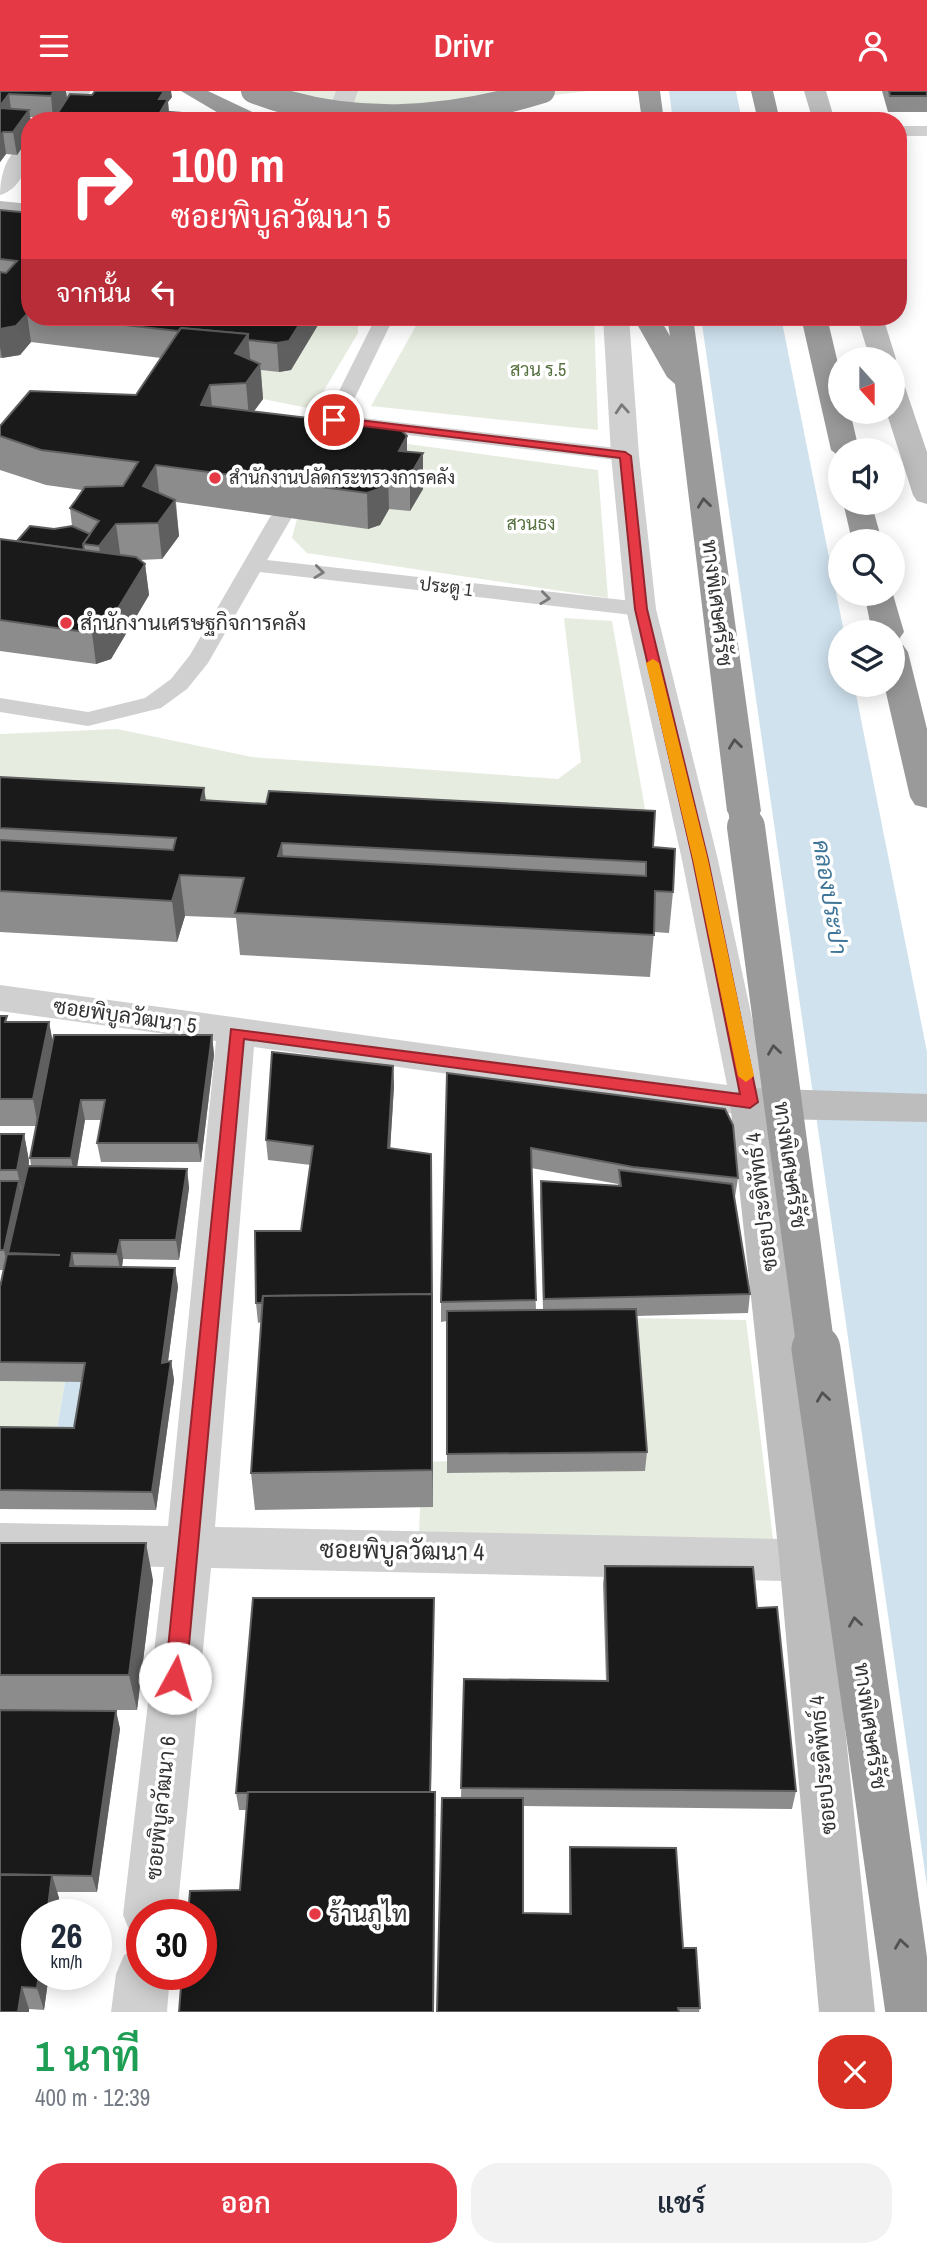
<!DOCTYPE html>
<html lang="th">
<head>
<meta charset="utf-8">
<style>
  :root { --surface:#fff; --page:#f2f2f3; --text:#1f2937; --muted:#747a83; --accent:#e63946 }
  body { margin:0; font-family:"Archivo Narrow",Sarabun,sans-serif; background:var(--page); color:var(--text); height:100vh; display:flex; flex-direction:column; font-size:26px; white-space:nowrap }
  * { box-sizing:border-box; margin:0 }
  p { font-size:23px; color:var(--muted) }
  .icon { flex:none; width:38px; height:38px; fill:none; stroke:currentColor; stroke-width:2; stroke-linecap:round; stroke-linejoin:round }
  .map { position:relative; height:1921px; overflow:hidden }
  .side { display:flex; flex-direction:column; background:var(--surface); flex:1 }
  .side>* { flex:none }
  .hud { position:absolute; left:21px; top:21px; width:886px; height:214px; border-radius:28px; box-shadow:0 4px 18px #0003; background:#e63946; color:#fff; overflow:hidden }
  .needle { width:46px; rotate:159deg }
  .tools { position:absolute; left:828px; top:256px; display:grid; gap:14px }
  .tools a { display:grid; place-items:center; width:77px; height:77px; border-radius:50%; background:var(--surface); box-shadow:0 4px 18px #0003; font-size:35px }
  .speed { position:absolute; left:21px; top:1808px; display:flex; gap:14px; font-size:35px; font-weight:700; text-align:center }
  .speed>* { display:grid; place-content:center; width:91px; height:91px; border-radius:50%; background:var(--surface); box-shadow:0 4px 18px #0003; line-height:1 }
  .speed small { font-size:18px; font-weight:400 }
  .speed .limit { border:10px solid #d22; background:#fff; color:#111 }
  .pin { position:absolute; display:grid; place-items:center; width:60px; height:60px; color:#fff; margin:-30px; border:4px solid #fff; border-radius:50%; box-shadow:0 2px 7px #0007 }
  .me { position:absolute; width:77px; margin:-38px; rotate:6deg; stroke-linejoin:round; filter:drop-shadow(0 0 5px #0008) }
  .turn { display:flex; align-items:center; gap:24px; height:147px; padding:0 35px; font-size:32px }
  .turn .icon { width:91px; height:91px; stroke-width:2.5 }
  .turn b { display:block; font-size:49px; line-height:60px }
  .then { display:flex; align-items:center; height:66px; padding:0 35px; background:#0003; gap:14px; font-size:26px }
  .round { display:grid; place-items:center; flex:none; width:74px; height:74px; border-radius:28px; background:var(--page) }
  .head { display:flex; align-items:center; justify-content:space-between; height:119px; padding:0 35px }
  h1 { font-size:42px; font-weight:600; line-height:52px; color:#1e9e55 }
  .cta { display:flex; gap:14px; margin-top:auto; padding:14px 35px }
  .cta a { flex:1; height:80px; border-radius:28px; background:var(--accent); color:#fff; font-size:28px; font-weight:600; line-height:80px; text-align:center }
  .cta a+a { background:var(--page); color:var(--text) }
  header { display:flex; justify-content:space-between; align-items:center; height:91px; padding:0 35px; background:var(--accent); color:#fff; font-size:32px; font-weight:600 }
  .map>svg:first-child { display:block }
</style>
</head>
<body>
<header><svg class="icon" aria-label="menu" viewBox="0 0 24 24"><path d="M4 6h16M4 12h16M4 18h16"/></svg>Drivr<svg class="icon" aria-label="person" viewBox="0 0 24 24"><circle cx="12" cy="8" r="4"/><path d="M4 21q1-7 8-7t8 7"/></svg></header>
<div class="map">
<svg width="927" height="1921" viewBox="0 0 927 1921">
  <rect width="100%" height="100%" fill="#fff"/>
  <g fill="#e6ecdf">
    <path d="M 278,0 L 588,0 L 414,21 Z"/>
    <path d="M 288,226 L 358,226 L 358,242 L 313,318 L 263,308 L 251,277 L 279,281 L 291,279 L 318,234 Z"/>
    <path d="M 421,226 L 594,226 L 598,339 L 371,315 Z"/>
    <path d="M 357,346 L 598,379 L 608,507 L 307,462 L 292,447 L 297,428 Z"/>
    <path d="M 564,527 L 612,530 L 651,752 L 0,720 L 0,643 L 117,638 L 252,666 L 558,688 L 581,671 Z"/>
    <path d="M 625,1227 L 746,1229 L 773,1448 L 419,1442 L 422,1371 L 625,1365 Z"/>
    <path d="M 0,1290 L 65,1291 L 54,1356 L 0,1356 Z"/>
  </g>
  <g fill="#cfe2ee">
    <path d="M 669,0 L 736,0 L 742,30 L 673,30 Z"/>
    <path d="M 701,226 L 781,226 L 844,541 L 840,541 L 840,593 L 854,593 L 927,961 L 927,1795 Z"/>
    <path d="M 65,1291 L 89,1291 L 78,1356 L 54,1356 Z"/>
  </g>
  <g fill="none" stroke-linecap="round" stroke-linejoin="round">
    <g fill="#d0d0d0" fill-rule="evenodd">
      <rect x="898" y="35" width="29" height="10"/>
      <path d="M 376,226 L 394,226 L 346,325 L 625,358 L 635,364 L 625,370 L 341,336 L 334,348 L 320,348 L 317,344 Z"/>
      <path d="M 281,420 L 292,426 L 267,469 L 641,511 L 652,518 L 641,525 L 260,481 L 208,572 L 187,598 L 161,617 L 88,635 L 0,621 L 0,607 L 88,621 L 145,607 L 171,588 L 190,564 L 270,426 Z"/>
    </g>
    <g fill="#d0d0d0" fill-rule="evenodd">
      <path d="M 68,0 L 91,0 L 66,30 L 43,30 Z"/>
      <path d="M 336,0 L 358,0 L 347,30 L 325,30 Z"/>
      <path d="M 30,51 C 30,71 22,98 0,104 C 0,84 7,57 30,51 Z"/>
      <path d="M 603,226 L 629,226 L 639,364 L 656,518 L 718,769 L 770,1011 L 764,1021 L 750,1025 L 254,956 L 215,1436 L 783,1448 L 803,1445 L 820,1451 L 827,1466 L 820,1481 L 783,1490 L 211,1477 L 177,1824 L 142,1824 L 142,1847 L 131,1843 L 123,1824 L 164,1476 L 0,1472 L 0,1432 L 168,1435 L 216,950 L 0,920 L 0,894 L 727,994 L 682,769 L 626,518 L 611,364 Z"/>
      <path d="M 142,1856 L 142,1883 L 170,1883 L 167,1921 L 111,1921 L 116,1883 L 124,1864 Z"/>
    </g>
    <g fill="#bdbdbd" fill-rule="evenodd">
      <path d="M 804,0 L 826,0 L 835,30 L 813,30 Z"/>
      <path d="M 0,110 L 30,113 L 30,127 L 0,124 Z"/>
      <path d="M 857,226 L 883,226 L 896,268 L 892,273 L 892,268 L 870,268 Z"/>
      <path d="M 892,288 L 901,290 L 905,296 L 927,361 L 927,413 L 917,410 L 913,404 L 886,320 L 892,320 Z"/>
      <path d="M 750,997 L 927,1003 L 927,1031 L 772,1028 L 827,1466 L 875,1921 L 819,1921 L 779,1466 L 730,1011 L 736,1001 Z"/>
    </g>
    <g fill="#9a9a9a" fill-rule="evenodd">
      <path d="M 181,0 L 208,0 L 261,25 L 264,30 L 232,30 Z"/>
      <path d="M 638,0 L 660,0 L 664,30 L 642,30 Z"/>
      <path d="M 751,0 L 773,0 L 780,30 L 758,30 Z"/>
      <path d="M 633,226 L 659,226 L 670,245 L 667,226 L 693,226 L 761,720 L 756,728 L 744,731 L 732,728 L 727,720 L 675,293 L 667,286 Z"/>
      <path d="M 801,226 L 827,226 L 840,281 L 840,320 L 850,320 L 859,359 L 840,359 L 840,366 L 831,359 Z"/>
      <path d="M 843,411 L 871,411 L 882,450 L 852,450 Z"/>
      <path d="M 892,500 L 904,541 L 899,548 L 892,549 L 892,541 L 872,541 L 864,502 L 892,502 Z"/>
      <path d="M 892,552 L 903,554 L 908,561 L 927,638 L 927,717 L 915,714 L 910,706 L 884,593 L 892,593 Z"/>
    </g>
    <path stroke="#9a9a9a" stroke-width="24" d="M 253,0 C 349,37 446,30 543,0"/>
    <path stroke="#9a9a9a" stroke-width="31" d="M 744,720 L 746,737"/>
    <path stroke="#9a9a9a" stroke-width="38" d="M 746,736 L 816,1260"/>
    <path stroke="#9a9a9a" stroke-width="49" d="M 816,1258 L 910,1921"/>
  </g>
  <g fill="#8c8c8c" fill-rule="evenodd">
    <path d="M 0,0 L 67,7 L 92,4 L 172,6 L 168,11 L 169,21 L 292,30 L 58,30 L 57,23 L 66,10 L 53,27 L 30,26 L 30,45 L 17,64 L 6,63 L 0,71 Z"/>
    <path d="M 882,0 L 927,0 L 927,21 L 888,21 Z"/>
    <path d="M 30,56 L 30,79 L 28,79 L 25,63 Z"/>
    <path d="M 0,119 L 30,122 L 30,226 L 317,226 L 318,234 L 291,279 L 279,281 L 261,279 L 263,308 L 254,320 L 407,361 L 423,362 L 423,398 L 410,420 L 389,418 L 380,434 L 368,438 L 176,411 L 179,445 L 162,468 L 139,469 L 145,473 L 149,504 L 111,568 L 96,573 L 0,560 L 0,448 L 17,450 L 54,438 L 72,435 L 70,417 L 82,399 L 46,394 L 0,379 L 0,335 L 136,304 L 161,267 L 31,251 L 20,264 L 0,267 Z"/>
    <path d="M 0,686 L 204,697 L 206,709 L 653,756 L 673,801 L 669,842 L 654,841 L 650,886 L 240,864 L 236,827 L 185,825 L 177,851 L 0,841 Z"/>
    <path d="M 0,925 L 8,931 L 49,931 L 53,953 L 212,944 L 214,964 L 201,1071 L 101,1071 L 97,1052 L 102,1029 L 85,1029 L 77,1076 L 187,1078 L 189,1097 L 179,1169 L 123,1168 L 122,1176 L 175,1177 L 178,1196 L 168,1271 L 171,1270 L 174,1289 L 156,1419 L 0,1418 L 0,1336 L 74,1337 L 81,1291 L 0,1290 L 0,1196 L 4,1179 L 0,1179 L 0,1043 L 24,1043 L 29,1070 L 29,1075 L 31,1075 L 30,1067 L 36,1035 L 0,1035 Z"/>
    <path d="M 393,975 L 394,995 L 390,1057 L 431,1063 L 433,1416 L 255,1419 L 251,1382 L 261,1231 L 258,1232 L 256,1212 L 301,1140 L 311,1074 L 268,1069 L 266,1049 Z"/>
    <path d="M 447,982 L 738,1087 L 735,1106 L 734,1106 L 750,1203 L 748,1222 L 636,1225 L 647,1361 L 645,1380 L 447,1382 L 447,1230 L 441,1231 L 441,1211 ZM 531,1077 L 618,1093 L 618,1095 L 541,1090 L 540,1110 L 543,1219 L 536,1219 Z"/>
    <path d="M 0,1452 L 153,1489 L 137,1619 L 0,1619 Z"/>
    <path d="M 605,1475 L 757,1517 L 796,1700 L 792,1718 L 523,1715 L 523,1822 L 569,1823 L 569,1773 L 570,1756 L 683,1857 L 700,1917 L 699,1921 L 437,1921 L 461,1707 L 464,1588 L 606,1590 L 603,1493 Z"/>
    <path d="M 434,1526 L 431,1701 L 436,1725 L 240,1799 L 246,1719 L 239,1719 L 236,1702 Z"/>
    <path d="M 0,1619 L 116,1620 L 120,1638 L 97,1801 L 57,1801 L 59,1807 L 37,1883 L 49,1883 L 44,1919 L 29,1918 L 0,1921 Z"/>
  </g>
  <g fill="#5f5f5f">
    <path d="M 54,0 L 66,0 L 67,7 L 53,27 L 51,5 Z"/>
    <path d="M 164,0 L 171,0 L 172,6 L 168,11 L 169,24 L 166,30 L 155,30 L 159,8 Z"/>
    <path d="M 9,3 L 12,25 L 0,27 L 0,15 Z"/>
    <path d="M 29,19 L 31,30 L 30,30 L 30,45 L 17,64 L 13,41 Z"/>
    <path d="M 3,41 L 6,63 L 0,71 L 0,45 Z"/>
    <path d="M 27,223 L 31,251 L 20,264 L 2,267 L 0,256 L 0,238 Z"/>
    <path d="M 304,226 L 317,226 L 318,234 L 291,279 L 279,281 L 277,252 Z"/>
    <path d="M 248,243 L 251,277 L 235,262 Z"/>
    <path d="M 260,273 L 263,308 L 249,327 L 246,292 Z"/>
    <path d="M 210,294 L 213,328 L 201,314 Z"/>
    <path d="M 407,345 L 407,381 L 399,360 Z"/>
    <path d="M 423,362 L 423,398 L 410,420 L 410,385 Z"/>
    <path d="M 156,374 L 160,409 L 143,395 Z"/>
    <path d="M 388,382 L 389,418 L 380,434 L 368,438 L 367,402 Z"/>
    <path d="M 175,409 L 179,445 L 162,468 L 158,432 Z"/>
    <path d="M 116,433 L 121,469 L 104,492 L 99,455 Z"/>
    <path d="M 145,473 L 149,504 L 111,568 L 96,573 L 92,542 Z"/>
    <path d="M 204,697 L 209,738 L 201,709 Z"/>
    <path d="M 282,752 L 285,792 L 278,765 Z"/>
    <path d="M 180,784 L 185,825 L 177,851 L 172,810 Z"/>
    <path d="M 49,931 L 54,958 L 38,1035 L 33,1008 Z"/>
    <path d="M 212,944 L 214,964 L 201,1071 L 198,1052 Z"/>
    <path d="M 393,975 L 394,995 L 389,1077 L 388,1057 Z"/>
    <path d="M 81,1009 L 85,1029 L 75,1087 L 71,1067 Z"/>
    <path d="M 24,1043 L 29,1070 L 23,1106 L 17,1079 Z"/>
    <path d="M 187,1078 L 189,1097 L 179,1169 L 176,1149 Z"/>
    <path d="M 19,1090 L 23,1110 L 8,1162 L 10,1170 L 8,1179 L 4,1159 Z"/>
    <path d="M 120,1149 L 123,1168 L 121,1183 L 117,1163 Z"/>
    <path d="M 72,1162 L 76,1182 L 70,1175 Z"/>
    <path d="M 175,1177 L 178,1196 L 165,1292 L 162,1272 Z"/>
    <path d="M 432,1203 L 432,1240 L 433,1416 L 432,1379 Z"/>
    <path d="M 171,1270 L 174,1289 L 156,1419 L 152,1401 Z"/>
    <path d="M 146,1452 L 153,1489 L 137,1619 L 129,1584 Z"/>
    <path d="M 434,1507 L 434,1526 L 430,1720 L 430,1703 Z"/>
    <path d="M 116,1620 L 120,1638 L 97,1801 L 92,1785 Z"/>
    <path d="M 435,1701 L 434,1921 L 433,1921 Z"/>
    <path d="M 52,1784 L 59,1807 L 57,1824 L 47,1824 Z"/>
    <path d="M 39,1883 L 49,1883 L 44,1919 L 37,1897 Z"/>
    <path d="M 22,1896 L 29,1918 L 29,1921 L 18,1921 Z"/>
  </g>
  <g fill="#1a1a1a" stroke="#5f5f5f" stroke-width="2" fill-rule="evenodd">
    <path d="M 0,0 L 54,0 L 51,5 L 9,3 L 0,15 Z"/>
    <path d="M 95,0 L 164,0 L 159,8 L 168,8 L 155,30 L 86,30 L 89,24 L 57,23 L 70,3 L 92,4 Z"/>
    <path d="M 889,0 L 927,0 L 927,5 L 890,5 Z"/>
    <path d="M 0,17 L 29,19 L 13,41 L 3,41 L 0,45 Z"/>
    <path d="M 169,21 L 292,30 L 163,30 Z"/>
    <path d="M 30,56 L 30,63 L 25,63 Z"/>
    <path d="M 0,119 L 30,122 L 30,223 L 27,223 L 16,235 L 0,238 L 0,181 L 6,182 L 17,170 L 0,168 Z"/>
    <path d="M 53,226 L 304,226 L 289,250 L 277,252 L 248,249 L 248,243 L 181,237 L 178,240 Z"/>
    <path d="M 181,237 L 248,243 L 235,262 L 260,273 L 246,292 L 210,294 L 201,314 L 400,338 L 407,345 L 399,360 L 423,362 L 410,385 L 388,382 L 379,398 L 367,402 L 156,374 L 143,395 L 175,409 L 158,432 L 116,433 L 99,455 L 83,453 L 99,430 L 70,417 L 76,409 L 85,396 L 123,395 L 138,371 L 41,359 L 0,345 L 0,335 L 30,300 L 136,304 Z"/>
    <path d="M 30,435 L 54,438 L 72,435 L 90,443 L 83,453 L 84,459 L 17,450 Z"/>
    <path d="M 0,448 L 136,466 L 145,473 L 106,537 L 92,542 L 0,529 Z"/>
    <path d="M 0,686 L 204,697 L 201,709 L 266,713 L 269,700 L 655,720 L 653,756 L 675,758 L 673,801 L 655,800 L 654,844 L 235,822 L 244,787 L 224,786 L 180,784 L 172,810 L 0,800 L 0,749 L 173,759 L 176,747 L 0,737 ZM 282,752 L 646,771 L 646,785 L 278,765 Z"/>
    <path d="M 0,925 L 7,925 L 5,931 L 49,931 L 33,1008 L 0,1008 Z"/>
    <path d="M 54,944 L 212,944 L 198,1052 L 97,1052 L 105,1009 L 81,1009 L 71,1067 L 30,1067 Z"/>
    <path d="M 272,961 L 393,975 L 388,1057 L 431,1063 L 432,1211 L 432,1203 L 263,1205 L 262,1212 L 256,1212 L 255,1140 L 301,1140 L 313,1055 L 266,1049 Z"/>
    <path d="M 447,982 L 725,1018 L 733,1034 L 738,1087 L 633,1076 L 531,1057 L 536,1209 L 441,1211 Z"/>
    <path d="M 0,1043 L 24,1043 L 17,1079 L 0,1079 Z"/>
    <path d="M 28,1075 L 187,1078 L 176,1149 L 120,1149 L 117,1163 L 72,1162 L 70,1175 L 175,1177 L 162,1272 L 171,1270 L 152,1401 L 0,1399 L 0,1336 L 74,1337 L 85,1272 L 0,1271 L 0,1196 L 7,1163 L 60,1164 L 8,1162 Z"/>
    <path d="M 619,1079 L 732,1093 L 750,1203 L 544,1208 L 541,1090 L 621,1095 Z"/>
    <path d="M 0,1090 L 19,1090 L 4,1159 L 0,1159 Z"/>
    <path d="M 432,1203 L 432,1379 L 251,1382 L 263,1205 Z"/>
    <path d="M 636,1218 L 647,1361 L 447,1363 L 447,1220 Z"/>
    <path d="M 0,1452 L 146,1452 L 129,1584 L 0,1584 Z"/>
    <path d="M 605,1475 L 753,1476 L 757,1517 L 777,1516 L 796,1700 L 461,1697 L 464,1588 L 608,1590 Z"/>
    <path d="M 253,1507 L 434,1507 L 430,1701 L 248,1701 L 247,1702 L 236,1702 Z"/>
    <path d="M 0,1619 L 116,1620 L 92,1785 L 0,1783 Z"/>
    <path d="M 248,1701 L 435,1701 L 433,1921 L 179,1921 L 182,1883 L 201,1883 L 201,1824 L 188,1824 L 190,1800 L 240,1799 Z"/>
    <path d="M 442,1707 L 523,1707 L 523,1822 L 571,1823 L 570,1756 L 676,1757 L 683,1857 L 696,1857 L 700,1917 L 678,1917 L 679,1921 L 437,1921 Z"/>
    <path d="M 0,1784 L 52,1784 L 47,1824 L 37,1824 L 37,1883 L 39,1883 L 37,1897 L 22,1896 L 18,1921 L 0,1921 Z"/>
  </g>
  <defs><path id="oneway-chevron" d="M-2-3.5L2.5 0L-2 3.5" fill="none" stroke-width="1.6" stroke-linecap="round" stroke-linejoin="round" transform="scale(1.75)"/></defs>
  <g stroke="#7a7a7a">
    <use href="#oneway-chevron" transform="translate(622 318) rotate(-94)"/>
    <use href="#oneway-chevron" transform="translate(319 481) rotate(7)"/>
    <use href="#oneway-chevron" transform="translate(545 507) rotate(7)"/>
  </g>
  <g stroke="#525252">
    <use href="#oneway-chevron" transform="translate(704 412) rotate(-97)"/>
    <use href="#oneway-chevron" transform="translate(735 653) rotate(-97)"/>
    <use href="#oneway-chevron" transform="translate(774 959) rotate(-98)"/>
    <use href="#oneway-chevron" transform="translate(823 1306) rotate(-98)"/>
    <use href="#oneway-chevron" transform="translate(855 1531) rotate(-98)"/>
    <use href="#oneway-chevron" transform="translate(901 1853) rotate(-98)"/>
  </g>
  <path fill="#e63946" stroke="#96252e" stroke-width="2" d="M 334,326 L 625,361 L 631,365 L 647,518 L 708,769 L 758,1011 L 750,1017 L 244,948 L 186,1587 L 183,1593 L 175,1596 L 168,1593 L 165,1587 L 231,938 L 740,1003 L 693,769 L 635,518 L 620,367 L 330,331 L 328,329 Z"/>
  <path fill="#f59e0b" d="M 653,568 L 659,572 L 708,769 L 754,985 L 746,991 L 738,985 L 693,769 L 646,572 Z"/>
  <g fill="#e63946" stroke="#fff" stroke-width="2.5">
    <circle cx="215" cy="387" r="7"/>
    <circle cx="66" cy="532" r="7"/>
    <circle cx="315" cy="1823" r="7"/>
  </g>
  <g text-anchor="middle" stroke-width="7" stroke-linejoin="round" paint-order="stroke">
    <g font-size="18" fill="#56703f" stroke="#fff">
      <text x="538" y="285">สวน ร.5</text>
      <text x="531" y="439">สวนธง</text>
    </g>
    <g font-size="18" fill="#333" stroke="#fff" text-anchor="start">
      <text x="229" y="393">สำนักงานปลัดกระทรวงการคลัง</text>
    </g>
    <g font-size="18" fill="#333" stroke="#fff">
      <text transform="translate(446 496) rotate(7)" y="6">ประตู 1</text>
    </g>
    <g font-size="21" fill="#333" stroke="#fff">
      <text transform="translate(717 512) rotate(83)" y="7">ทางพิเศษศรีรัช</text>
      <text transform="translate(125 925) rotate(8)" y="7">ซอยพิบูลวัฒนา 5</text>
      <text transform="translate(790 1074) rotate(82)" y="7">ทางพิเศษศรีรัช</text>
      <text transform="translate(762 1111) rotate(-97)" y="7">ซอยประดิพัทธ์ 4</text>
      <text transform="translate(870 1635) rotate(82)" y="7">ทางพิเศษศรีรัช</text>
      <text transform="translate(823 1674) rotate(-95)" y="7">ซอยประดิพัทธ์ 4</text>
      <text transform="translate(161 1717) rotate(-84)" y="7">ซอยพิบูลวัฒนา 6</text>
    </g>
    <g font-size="21" fill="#333" stroke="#fff" text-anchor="start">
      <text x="80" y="539">สำนักงานเศรษฐกิจการคลัง</text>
    </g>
    <g font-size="23" font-style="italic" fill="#3f7597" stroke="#fff">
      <text transform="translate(830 806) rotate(81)" y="8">คลองประปา</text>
    </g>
    <g font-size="24" fill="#333" stroke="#fff">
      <text transform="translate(402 1460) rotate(1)" y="8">ซอยพิบูลวัฒนา 4</text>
    </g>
    <g font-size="24" fill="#333" stroke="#fff" text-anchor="start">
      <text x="329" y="1831">ร้านภูไท</text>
    </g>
  </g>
</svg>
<div class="tools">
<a><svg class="needle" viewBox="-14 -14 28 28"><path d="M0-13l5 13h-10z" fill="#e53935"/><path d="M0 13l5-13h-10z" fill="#747a83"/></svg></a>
<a><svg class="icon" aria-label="sound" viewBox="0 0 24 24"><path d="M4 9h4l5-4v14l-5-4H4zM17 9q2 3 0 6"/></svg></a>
<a><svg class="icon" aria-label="search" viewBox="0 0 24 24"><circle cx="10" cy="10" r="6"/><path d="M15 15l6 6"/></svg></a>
<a><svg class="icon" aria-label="layers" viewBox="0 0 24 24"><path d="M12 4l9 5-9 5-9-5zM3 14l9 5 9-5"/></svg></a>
</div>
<div class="speed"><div>26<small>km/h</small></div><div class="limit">30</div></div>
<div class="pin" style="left:334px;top:329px;background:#d93025"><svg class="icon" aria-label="arrive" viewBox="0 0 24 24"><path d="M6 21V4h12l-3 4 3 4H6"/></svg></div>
<svg class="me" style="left:175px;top:1587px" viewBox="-20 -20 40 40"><circle r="19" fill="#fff"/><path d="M0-13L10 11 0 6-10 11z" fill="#e63946"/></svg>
<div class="hud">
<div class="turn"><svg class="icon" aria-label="right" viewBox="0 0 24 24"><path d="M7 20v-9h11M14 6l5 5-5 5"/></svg><div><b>100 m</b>ซอยพิบูลวัฒนา 5</div></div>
<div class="then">จากนั้น<svg class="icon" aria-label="left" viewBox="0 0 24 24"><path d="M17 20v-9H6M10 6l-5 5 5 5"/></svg></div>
</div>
</div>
<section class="side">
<div class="head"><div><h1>1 นาที</h1><p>400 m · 12:39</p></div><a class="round" style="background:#d93025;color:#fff"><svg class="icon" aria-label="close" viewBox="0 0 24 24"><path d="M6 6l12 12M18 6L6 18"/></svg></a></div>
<div class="cta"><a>ออก</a><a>แชร์</a></div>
</section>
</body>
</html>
